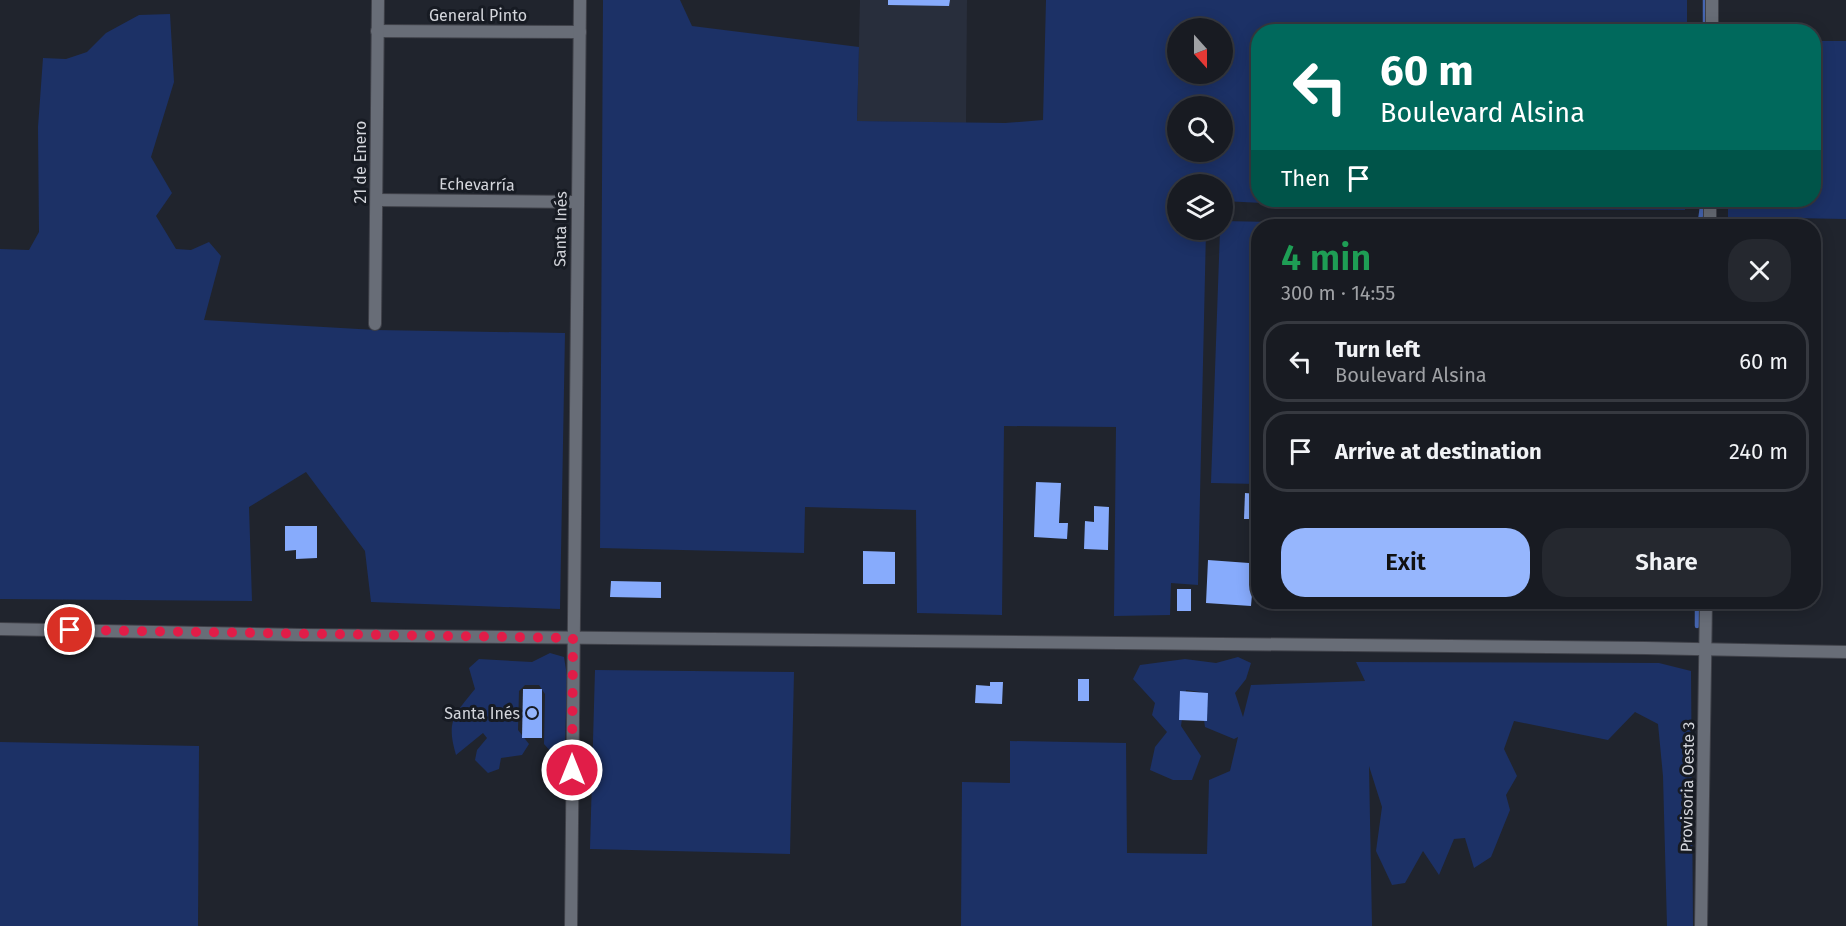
<!DOCTYPE html>
<html lang="en">
<head>
<meta charset="utf-8">
<style>
  :root { --surface:#181b22; --page:#25282f; --text:#f1f3f6; --muted:#9fa1a5; --line:#363940; --accent:#96b6fd }
  body { margin:0; font-family:"Fira Sans",sans-serif; background:var(--page); color:var(--text); height:100vh; display:flex; flex-direction:column; font-size:22px; white-space:nowrap }
  * { box-sizing:border-box; margin:0 }
  p { font-size:20px; color:var(--muted) }
  .icon { flex:none; width:33px; height:33px; fill:none; stroke:currentColor; stroke-width:2; stroke-linecap:round; stroke-linejoin:round }
  .map { position:relative; flex:1; overflow:hidden }
  .side { position:absolute; left:1251px; top:219px; width:570px; height:390px; display:flex; flex-direction:column; background:var(--surface); border-radius:24px; box-shadow:0 3px 15px #0003,0 0 0 2px var(--line) }
  .side>* { flex:none }
  .guide { position:absolute; left:1251px; top:24px; width:570px; height:183px; border-radius:24px; box-shadow:0 3px 15px #0003,0 0 0 2px var(--line); background:#00695c; color:#fff; overflow:hidden }
  .needle { width:39px; rotate:159deg }
  .buttons { position:absolute; left:1167px; top:18px; display:grid; gap:12px }
  .buttons a { display:grid; place-items:center; width:66px; height:66px; border-radius:50%; background:var(--surface); box-shadow:0 3px 15px #0003,0 0 0 2px var(--line); font-size:30px }
  .pin { position:absolute; display:grid; place-items:center; width:51px; height:51px; color:#fff; margin:-26px; border:3px solid #fff; border-radius:50%; box-shadow:0 2px 6px #0007 }
  .me { position:absolute; width:66px; margin:-33px; rotate:0deg; stroke-linejoin:round; filter:drop-shadow(0 0 4px #0008) }
  .turn { display:flex; align-items:center; gap:21px; height:126px; padding:0 30px; font-size:27px }
  .turn .icon { width:78px; height:78px; stroke-width:2.5 }
  .turn b { display:block; font-size:42px; line-height:51px }
  .then { display:flex; align-items:center; height:57px; padding:0 30px; background:#0003; gap:12px; font-size:22px }
  .round { display:grid; place-items:center; flex:none; width:63px; height:63px; border-radius:24px; background:var(--page) }
  .summary { display:flex; align-items:center; justify-content:space-between; height:102px; padding:0 30px }
  h1 { font-size:36px; font-weight:600; line-height:45px; color:#1e9e55 }
  .button { display:flex; gap:12px; margin-top:auto; padding:12px 30px }
  .button a { flex:1; height:69px; border-radius:24px; background:var(--accent); color:#111; font-size:24px; font-weight:600; line-height:69px; text-align:center }
  .button a+a { background:var(--page); color:var(--text) }
  ul { padding:0; list-style:none }
  li { display:flex; align-items:center; gap:18px; height:81px; margin:0 12px 9px; padding:0 18px; border:3px solid var(--line); border-radius:24px }
  li div { flex:1 }
  li b { display:block; font-size:22px }
  li em { font-style:normal }
  .map>svg:first-child { display:block }
</style>
</head>
<body>
<div class="map">
<svg width="1846" height="926" viewBox="0 0 1846 926">
  <rect width="100%" height="100%" fill="#20242d"/>
  <path fill="#282e3c" d="M 860,0 L 967,0 L 966,123 L 857,121 Z"/>
  <g fill="#1c3166" fill-rule="evenodd">
    <path d="M 603,0 L 680,0 L 692,26 L 859,47 L 857,121 L 1005,123 L 1043,120 L 1046,0 L 1687,0 L 1687,31 L 1258,32 L 1258,200 L 1685,200 L 1685,210 L 1383,209 L 1223,201 L 1222,184 L 1178,184 L 1178,230 L 1206,230 L 1198,585 L 1171,583 L 1170,615 L 1114,616 L 1116,427 L 1004,426 L 1002,615 L 917,613 L 916,510 L 805,507 L 804,553 L 600,548 ZM 1178,28 L 1222,28 L 1222,74 L 1178,74 ZM 1222,106 L 1222,152 L 1178,152 L 1178,106 Z"/>
    <path d="M 170,14 L 174,82 L 151,157 L 172,193 L 156,216 L 176,249 L 191,250 L 209,242 L 221,256 L 204,320 L 376,330 L 565,333 L 560,609 L 371,602 L 365,551 L 306,472 L 249,507 L 252,601 L 0,599 L 0,249 L 29,250 L 39,232 L 38,127 L 43,58 L 66,59 L 87,52 L 106,33 L 139,15 Z"/>
    <path d="M 1814,41 L 1846,41 L 1846,219 L 1728,217 L 1728,200 L 1814,200 Z"/>
    <path d="M 1223,221 L 1444,225 L 1258,226 L 1258,484 L 1211,483 L 1220,230 L 1222,230 Z"/>
    <path d="M 550,653 L 564,657 L 567,676 L 565,745 L 552,753 L 544,744 L 545,694 L 539,685 L 525,685 L 519,691 L 518,730 L 529,744 L 522,755 L 501,758 L 499,769 L 488,773 L 475,760 L 477,750 L 487,738 L 483,733 L 456,755 C 446,721 454,715 475,689 L 469,668 L 479,659 L 532,662 Z"/>
    <path d="M 1238,657 L 1251,663 L 1246,679 L 1235,693 L 1243,717 L 1251,685 L 1365,681 L 1356,662 L 1659,663 L 1691,671 L 1693,926 L 1667,926 L 1663,776 L 1658,724 L 1635,712 L 1608,740 L 1514,721 L 1504,749 L 1517,776 L 1506,795 L 1510,810 L 1491,857 L 1474,868 L 1465,838 L 1454,839 L 1439,875 L 1423,851 L 1405,883 L 1392,885 L 1376,851 L 1382,807 L 1369,766 L 1372,926 L 961,926 L 962,782 L 1010,783 L 1010,741 L 1126,743 L 1127,853 L 1207,854 L 1209,780 L 1230,771 L 1238,737 L 1234,739 L 1205,727 L 1200,692 L 1186,690 L 1181,726 L 1201,756 L 1192,780 L 1173,780 L 1150,770 L 1155,747 L 1167,732 L 1152,715 L 1155,703 L 1133,679 L 1140,665 L 1185,659 L 1216,663 Z"/>
    <path d="M 595,670 L 794,672 L 790,854 L 590,849 Z"/>
    <path d="M 0,742 L 199,746 L 198,926 L 0,926 Z"/>
  </g>
  <g fill="none" stroke-linecap="round" stroke-linejoin="round">
    <g stroke="#4565b0" stroke-width="4.5">
      <path d="M 1705,32 L 1705,0"/>
      <path d="M 1700,221 L 1703,200"/>
      <path d="M 1697,626 L 1697,602"/>
    </g>
  </g>
  <g fill="#87abfc">
    <path d="M 888,0 L 950,0 L 949,6 L 888,5 Z"/>
    <path d="M 1036,482 L 1061,483 L 1059,523 L 1068,523 L 1067,539 L 1034,537 Z"/>
    <path d="M 1245,493 L 1257,494 L 1256,519 L 1244,519 Z"/>
    <path d="M 1094,506 L 1109,507 L 1108,550 L 1084,549 L 1085,521 L 1094,522 Z"/>
    <path d="M 285,526 L 317,526 L 317,558 L 296,559 L 296,550 L 285,551 Z"/>
    <path d="M 863,551 L 895,552 L 895,584 L 863,584 Z"/>
    <path d="M 1208,560 L 1249,563 L 1249,571 L 1258,572 L 1258,594 L 1252,594 L 1251,606 L 1206,603 Z"/>
    <path d="M 611,581 L 661,582 L 661,598 L 610,597 Z"/>
    <rect x="1177" y="589" width="14" height="22"/>
    <rect x="1078" y="679" width="11" height="22"/>
    <path d="M 990,682 L 1003,682 L 1002,704 L 975,703 L 976,685 L 990,686 Z"/>
    <path d="M 523,689 L 542,689 L 542,738 L 522,738 Z"/>
    <path d="M 1180,691 L 1208,693 L 1207,721 L 1179,720 Z"/>
  </g>
  <g fill="none" stroke-linecap="round" stroke-linejoin="round">
    <g stroke="#3f4149" stroke-width="14">
      <g id="minor">
        <path d="M 377,31 L 580,32"/>
        <path d="M 1712,32 L 1712,0"/>
        <path d="M 377,200 L 577,202"/>
        <path d="M 1710,226 L 1710,200"/>
        <path d="M 375,324 L 378,0"/>
        <path d="M 0,629 L 302,635 L 1645,648 L 1846,652"/>
        <path d="M 571,926 L 580,0"/>
        <path d="M 1701,926 L 1706,602"/>
      </g>
    </g>
    <use href="#minor" stroke="#686d77" stroke-width="12"/>
  </g>
  <g fill="none" stroke-linecap="round" stroke-linejoin="round">
    <path stroke="#e11d48" stroke-width="10" stroke-dasharray="0 18" d="M 70,630 L 573,638 L 572,770"/>
  </g>
  <circle fill="#96b6fd" stroke="#171b23" stroke-width="2" cx="532" cy="713" r="6"/>
  <g text-anchor="middle" stroke-width="6" stroke-linejoin="round" paint-order="stroke">
    <g font-size="16" fill="#d4d6dc" stroke="#171b23">
      <text x="478" y="21">General Pinto</text>
      <text transform="translate(360 162) rotate(-90)" y="6">21 de Enero</text>
      <text transform="translate(477 184) rotate(1)" y="6">Echevarría</text>
      <text transform="translate(560 229) rotate(-89)" y="6">Santa Inés</text>
      <text transform="translate(1687 787) rotate(-89)" y="6">Provisoria Oeste 3</text>
    </g>
    <g font-size="16" fill="#d4d6dc" stroke="#171b23" text-anchor="end">
      <text x="520" y="719">Santa Inés</text>
    </g>
  </g>
</svg>
<div class="buttons">
<a><svg class="needle" viewBox="-14 -14 28 28"><path d="M0-13l5 13h-10z" fill="#e53935"/><path d="M0 13l5-13h-10z" fill="#9fa1a5"/></svg></a>
<a><svg class="icon" aria-label="search" viewBox="0 0 24 24"><circle cx="10" cy="10" r="6"/><path d="M15 15l6 6"/></svg></a>
<a><svg class="icon" aria-label="layers" viewBox="0 0 24 24"><path d="M12 4l9 5-9 5-9-5zM3 14l9 5 9-5"/></svg></a>
</div>
<div class="pin" style="left:70px;top:630px;background:#d93025"><svg class="icon" aria-label="arrive" viewBox="0 0 24 24"><path d="M6 21V4h12l-3 4 3 4H6"/></svg></div>
<svg class="me" style="left:572px;top:770px" viewBox="-20 -20 40 40"><circle r="17" fill="#e11d48" stroke="#fff" stroke-width="3"/><path d="M0-11L8 9 0 5-8 9z" fill="#fff"/></svg>
<div class="guide">
<div class="turn"><svg class="icon" aria-label="left" viewBox="0 0 24 24"><path d="M17 20v-9H6M10 6l-5 5 5 5"/></svg><div><b>60 m</b>Boulevard Alsina</div></div>
<div class="then">Then<svg class="icon" aria-label="arrive" viewBox="0 0 24 24"><path d="M6 21V4h12l-3 4 3 4H6"/></svg></div>
</div>
<section class="side">
<div class="summary"><div><h1>4 min</h1><p>300 m · 14:55</p></div><a class="round"><svg class="icon" aria-label="close" viewBox="0 0 24 24"><path d="M6 6l12 12M18 6L6 18"/></svg></a></div>
<ul>
<li><svg class="icon" aria-label="left" viewBox="0 0 24 24"><path d="M17 20v-9H6M10 6l-5 5 5 5"/></svg><div><b>Turn left</b><p>Boulevard Alsina</p></div><em>60 m</em></li>
<li><svg class="icon" aria-label="arrive" viewBox="0 0 24 24"><path d="M6 21V4h12l-3 4 3 4H6"/></svg><div><b>Arrive at destination</b></div><em>240 m</em></li>
</ul>
<div class="button"><a>Exit</a><a>Share</a></div>
</section>
</div>
</body>
</html>
